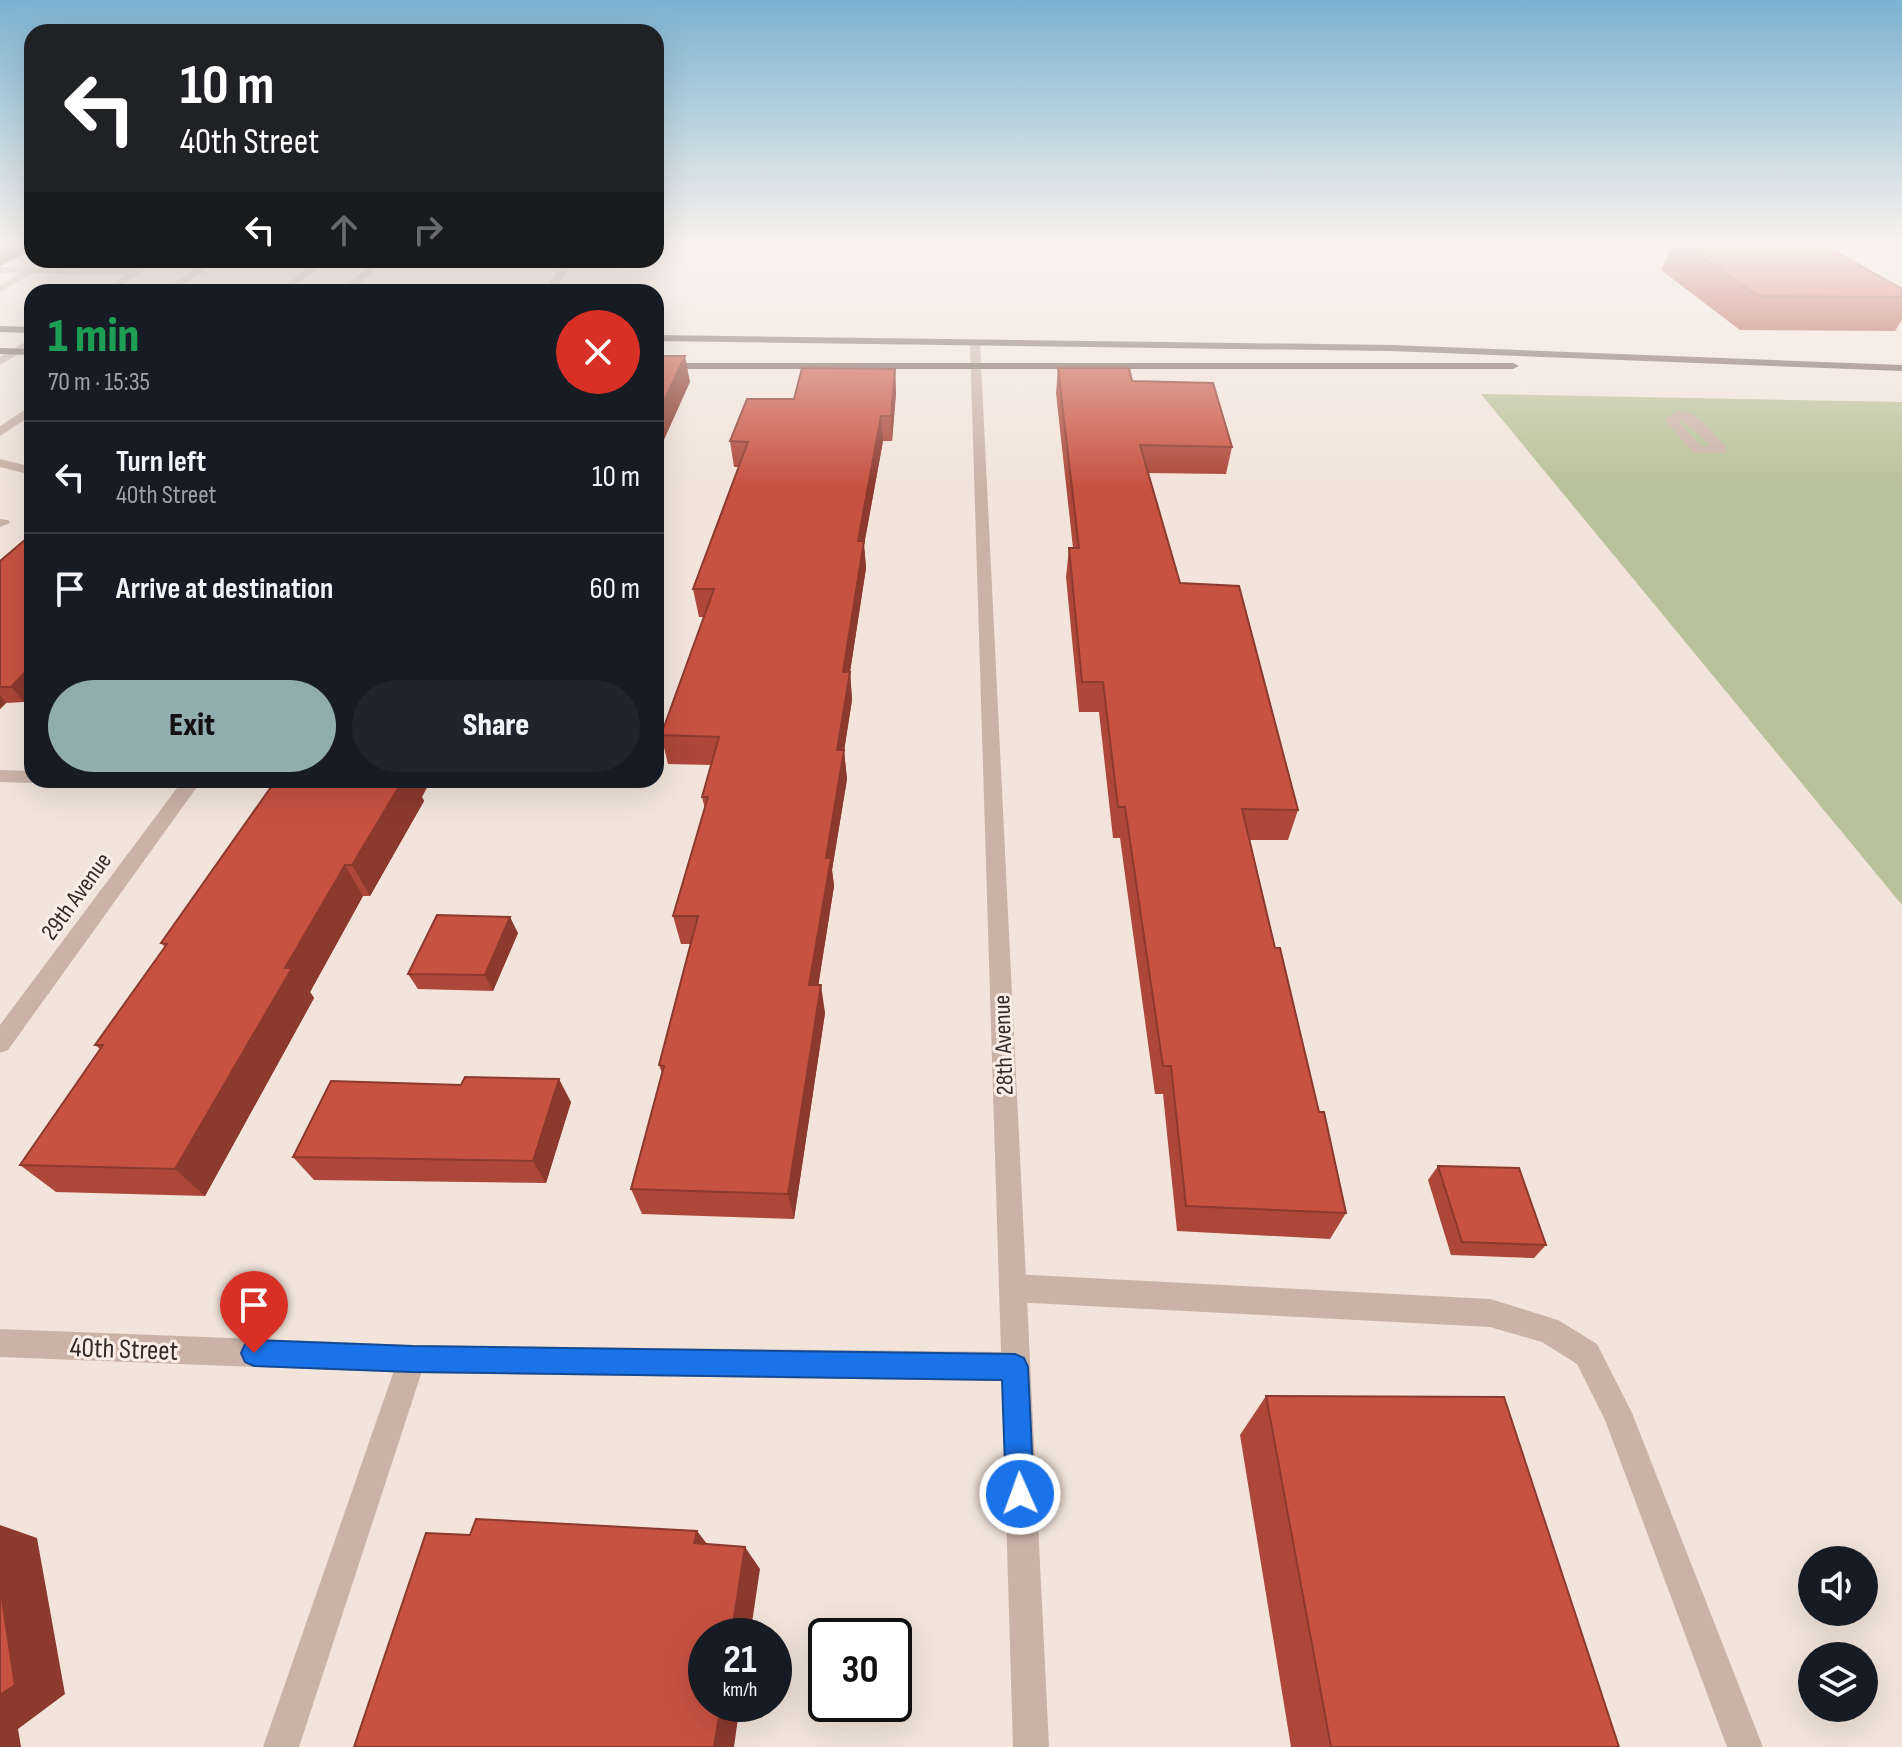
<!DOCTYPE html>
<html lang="en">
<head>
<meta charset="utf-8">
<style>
  :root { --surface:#171b24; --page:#20242c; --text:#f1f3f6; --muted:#9ea1a6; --line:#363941; --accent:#91adae }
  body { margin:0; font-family:"Sofia Sans Condensed",sans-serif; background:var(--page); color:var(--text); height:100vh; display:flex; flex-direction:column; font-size:30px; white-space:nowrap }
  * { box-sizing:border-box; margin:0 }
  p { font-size:26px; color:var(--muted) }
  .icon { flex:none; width:44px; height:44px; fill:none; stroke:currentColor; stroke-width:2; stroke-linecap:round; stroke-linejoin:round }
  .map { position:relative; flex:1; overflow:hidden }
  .sheet { position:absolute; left:24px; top:284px; width:640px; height:504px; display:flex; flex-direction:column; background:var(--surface); border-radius:24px; box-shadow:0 8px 32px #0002 }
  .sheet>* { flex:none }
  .banner { position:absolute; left:24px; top:24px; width:640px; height:244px; border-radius:24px; box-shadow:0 8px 32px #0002; background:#202124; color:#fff; overflow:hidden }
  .controls { position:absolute; left:1798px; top:1546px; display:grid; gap:16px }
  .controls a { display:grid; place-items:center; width:80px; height:80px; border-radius:50%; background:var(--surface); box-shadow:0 8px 32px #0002; font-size:40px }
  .speed { position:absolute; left:688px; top:1618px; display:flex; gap:16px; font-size:40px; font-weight:700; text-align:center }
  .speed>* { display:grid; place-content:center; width:104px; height:104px; border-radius:50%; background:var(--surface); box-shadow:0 8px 32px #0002; line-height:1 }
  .speed small { font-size:20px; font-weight:400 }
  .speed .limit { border:4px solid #111; border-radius:12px; background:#fff; color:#111 }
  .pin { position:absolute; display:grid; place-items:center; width:68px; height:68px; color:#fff; margin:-82px -34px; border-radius:50% 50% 50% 0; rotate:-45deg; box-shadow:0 0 8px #0007 }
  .pin .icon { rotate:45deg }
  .me { position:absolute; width:88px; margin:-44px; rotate:358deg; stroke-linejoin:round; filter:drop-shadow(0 0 6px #0008) }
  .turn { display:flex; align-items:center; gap:28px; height:168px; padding:0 24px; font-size:36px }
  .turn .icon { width:104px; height:104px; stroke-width:2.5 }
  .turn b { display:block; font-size:56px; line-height:68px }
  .lanes { display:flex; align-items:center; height:76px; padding:0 24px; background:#0003; justify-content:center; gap:40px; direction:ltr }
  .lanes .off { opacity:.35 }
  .round { display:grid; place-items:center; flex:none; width:84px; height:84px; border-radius:42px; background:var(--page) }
  .headline { display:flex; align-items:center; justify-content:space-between; height:136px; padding:0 24px }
  h1 { font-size:48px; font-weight:800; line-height:60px; color:#1e9e55 }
  .action { display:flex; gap:16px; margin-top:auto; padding:16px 24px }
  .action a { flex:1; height:92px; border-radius:48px; background:var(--accent); color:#111; font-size:32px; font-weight:800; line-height:92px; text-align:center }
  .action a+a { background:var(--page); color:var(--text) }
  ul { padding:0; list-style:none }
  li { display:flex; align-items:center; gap:24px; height:112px; padding:0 24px; border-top:2px solid var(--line) }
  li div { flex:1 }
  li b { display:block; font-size:30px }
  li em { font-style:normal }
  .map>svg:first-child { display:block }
</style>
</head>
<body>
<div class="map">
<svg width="1902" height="1747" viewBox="0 0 1902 1747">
  <rect width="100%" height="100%" fill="#f2e4da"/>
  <path fill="#b9c19a" d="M 1481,394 L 1902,402 L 1902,905 Z"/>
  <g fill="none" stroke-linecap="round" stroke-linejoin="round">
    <g fill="#cab2a6" fill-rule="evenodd">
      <path d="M 209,260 L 220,260 L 173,292 L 161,292 Z"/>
      <path d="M 317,260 L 328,260 L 287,292 L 276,292 Z"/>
      <path d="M 375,260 L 385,260 L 350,292 L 339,292 Z"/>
      <path d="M 0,267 L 135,269 L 140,272 L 135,275 L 33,273 L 0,292 L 0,285 L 21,273 L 0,273 Z"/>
      <path d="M 32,405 L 32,415 L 0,436 L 0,426 Z"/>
      <path d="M 1677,411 C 1697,410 1714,434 1726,447 L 1726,453 L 1694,453 L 1664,419 ZM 1680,419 L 1711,446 L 1701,446 L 1678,420 Z"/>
      <path d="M 0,459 L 32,467 L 32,475 L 0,467 Z"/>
      <path d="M 0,519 L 8,520 L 10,523 L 0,527 Z"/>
      <path d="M 0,770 L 32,771 L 32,780 L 39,780 L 32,783 L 0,782 Z"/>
      <path d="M 1013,1274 L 1490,1299 L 1558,1320 L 1597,1344 L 1632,1413 L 1763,1747 L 1727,1747 L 1605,1420 L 1577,1364 L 1542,1342 L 1490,1327 L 1013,1302 L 1003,1298 L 999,1288 L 1003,1278 Z"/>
      <path d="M 412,1345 L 422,1349 L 426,1359 L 299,1747 L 263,1747 L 398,1359 L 402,1349 Z"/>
    </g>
    <g fill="#cab2a6" fill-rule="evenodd">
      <path d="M 566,260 L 576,260 L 553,292 L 543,292 Z"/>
      <path d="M 975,340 L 980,343 L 1049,1747 L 1013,1747 L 1002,1381 L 412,1373 L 0,1357 L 0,1329 L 412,1345 L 1001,1352 L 970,343 Z"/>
      <path d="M 183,780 L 202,780 L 8,1050 L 0,1053 L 0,1025 Z"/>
    </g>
    <g fill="#cab2a6" fill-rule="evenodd">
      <path d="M 147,260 L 158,260 L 112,292 L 101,292 Z"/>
      <path d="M 32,338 L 32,346 L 0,365 L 0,357 Z"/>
    </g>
    <g fill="#785f58" fill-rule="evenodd">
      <path d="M 0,326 L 32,327 L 32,333 L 0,332 Z"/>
      <path d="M 656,335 L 1391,345 L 1902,365 L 1902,371 L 1391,351 L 656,341 Z"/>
      <path d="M 0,348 L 32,349 L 32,355 L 0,354 Z"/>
      <path d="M 656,363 L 1513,363 L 1519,366 L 1513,369 L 656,369 Z"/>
    </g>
  </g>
  <g fill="#ac4739">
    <path d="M 1674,241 L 1768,241 L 1902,289 L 1902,320 L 1895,331 L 1740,330 L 1661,270 Z"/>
    <path d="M 1058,368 L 1132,381 L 1232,447 L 1226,474 L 1148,473 L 1180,583 L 1298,810 L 1288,840 L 1250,840 L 1275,948 L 1346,1213 L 1330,1239 L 1177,1231 L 1163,1094 L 1155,1094 L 1120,838 L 1113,838 L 1099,712 L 1079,712 L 1066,577 L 1069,548 L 1073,548 L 1056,393 Z"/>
    <path d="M 895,369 L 896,393 L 892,441 L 883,441 L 864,545 L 866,568 L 850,672 L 852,700 L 844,751 L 847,779 L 832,870 L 834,886 L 818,985 L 825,1013 L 794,1219 L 642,1214 L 631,1189 L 662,1073 L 659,1065 L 690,944 L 681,944 L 673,916 L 705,809 L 702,797 L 711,765 L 668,764 L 661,735 L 704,617 L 699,617 L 693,589 L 739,467 L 734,467 L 730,441 L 794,399 Z"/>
    <path d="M 32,539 L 32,694 L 24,702 L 6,703 L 0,709 L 0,561 Z"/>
    <path d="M 422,797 L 424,801 L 370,896 L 363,896 L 310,992 L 314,998 L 205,1196 L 56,1192 L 20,1165 L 100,1049 L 95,1045 L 165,947 L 161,943 Z"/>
    <path d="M 518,933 L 493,991 L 418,989 L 408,974 Z"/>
    <path d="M 571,1102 L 546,1183 L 314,1180 L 293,1157 Z"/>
    <path d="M 1438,1166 L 1546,1245 L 1534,1258 L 1451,1255 L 1428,1180 Z"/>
    <path d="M 1266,1396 L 1619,1747 L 1291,1747 L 1240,1435 Z"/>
  </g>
  <g fill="#8c392e">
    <path d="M 2,241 L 32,241 L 32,250 L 0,266 L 0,242 Z"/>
    <path d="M 685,356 L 690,382 L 659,451 L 656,438 L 656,418 Z"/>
    <path d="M 895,369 L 896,393 L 892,441 L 891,416 Z"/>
    <path d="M 881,416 L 883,441 L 864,545 L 866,568 L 850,672 L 852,700 L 844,751 L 847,779 L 832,870 L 834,886 L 814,1013 L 809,985 L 826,858 L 843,672 L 858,541 Z"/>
    <path d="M 32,665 L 32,694 L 24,702 L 11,687 Z"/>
    <path d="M 0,695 L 6,703 L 0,709 Z"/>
    <path d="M 403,780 L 431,780 L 422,797 L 424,801 L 370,896 L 352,865 Z"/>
    <path d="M 345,865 L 363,896 L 310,992 L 314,998 L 205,1196 L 175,1169 L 285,968 Z"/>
    <path d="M 510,917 L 518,933 L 493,991 L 485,975 Z"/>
    <path d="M 821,985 L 825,1013 L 794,1219 L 788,1194 Z"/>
    <path d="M 559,1079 L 571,1102 L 546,1183 L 533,1161 Z"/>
    <path d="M 0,1525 L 37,1538 L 65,1694 L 18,1729 L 21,1747 L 0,1747 Z"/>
    <path d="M 697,1531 L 715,1554 L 694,1543 Z"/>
    <path d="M 745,1547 L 760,1569 L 750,1636 L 731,1636 Z"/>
    <path d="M 721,1704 L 740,1704 L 734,1747 L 714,1747 Z"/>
  </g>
  <g fill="#c85242" stroke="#8c392e" stroke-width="2">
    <path d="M 1679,241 L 1818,242 L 1902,289 L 1902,297 L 1758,296 Z"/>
    <path d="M 656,356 L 685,356 L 656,418 Z"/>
    <path d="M 802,368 L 895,369 L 891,416 L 881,416 L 858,541 L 864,541 L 843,672 L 850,672 L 837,750 L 844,750 L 826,858 L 831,858 L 809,985 L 821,985 L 788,1194 L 631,1189 L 664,1066 L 659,1065 L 698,916 L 673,916 L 708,797 L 702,797 L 719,737 L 661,735 L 714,589 L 693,589 L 748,442 L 730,441 L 747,399 L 794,399 Z"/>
    <path d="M 1058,368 L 1129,368 L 1132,381 L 1213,383 L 1232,447 L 1140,445 L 1180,583 L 1239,586 L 1298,810 L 1242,809 L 1275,948 L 1280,948 L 1319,1112 L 1324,1112 L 1346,1213 L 1186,1206 L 1171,1066 L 1163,1066 L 1125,807 L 1118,807 L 1103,682 L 1082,682 L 1069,548 L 1079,548 Z"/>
    <path d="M 26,539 L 32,539 L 32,665 L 11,687 L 0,687 L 0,561 Z"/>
    <path d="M 276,780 L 403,780 L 352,865 L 345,865 L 285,968 L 292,968 L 175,1169 L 20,1165 L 103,1045 L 95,1045 L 167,944 L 161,943 Z"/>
    <path d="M 437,915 L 510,917 L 485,975 L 408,974 Z"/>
    <path d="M 465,1077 L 559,1079 L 533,1161 L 293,1157 L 331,1081 L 461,1085 Z"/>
    <path d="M 1438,1166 L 1519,1168 L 1546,1245 L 1462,1242 Z"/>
    <path d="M 1266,1396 L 1504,1397 L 1619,1747 L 1331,1747 Z"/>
    <path d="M 476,1519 L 697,1531 L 694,1543 L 745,1547 L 731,1636 L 706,1636 L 706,1704 L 721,1704 L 714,1747 L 354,1747 L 426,1533 L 470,1535 Z"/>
    <path d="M 0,1586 L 15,1685 L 0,1695 Z"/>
  </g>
  <linearGradient id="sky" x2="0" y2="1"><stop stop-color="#7bb2d0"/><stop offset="0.5" stop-color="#f9f3ee"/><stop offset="1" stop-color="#f9f3ee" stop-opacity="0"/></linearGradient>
  <rect width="1902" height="486" fill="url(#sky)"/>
  <path fill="#1a73e8" stroke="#114b97" stroke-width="2" d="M 254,1340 L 412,1346 L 1015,1354 L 1024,1358 L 1028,1367 L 1034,1494 L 1030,1504 L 1020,1508 L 1010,1504 L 1006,1494 L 1002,1380 L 412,1372 L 254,1366 L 245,1362 L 241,1353 L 245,1344 Z"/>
  <g text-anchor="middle" stroke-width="6" stroke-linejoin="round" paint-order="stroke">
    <g font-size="24" fill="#362a27" stroke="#faeee6">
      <text transform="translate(76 896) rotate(-54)" y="8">29th Avenue</text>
      <text transform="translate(1003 1045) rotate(-92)" y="8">28th Avenue</text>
    </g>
    <g font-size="28" fill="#362a27" stroke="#faeee6">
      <text transform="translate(124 1348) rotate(2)" y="10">40th Street</text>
    </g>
  </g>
</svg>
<div class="controls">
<a><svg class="icon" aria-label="sound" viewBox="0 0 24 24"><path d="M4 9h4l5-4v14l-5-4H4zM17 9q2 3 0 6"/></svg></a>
<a><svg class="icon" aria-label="layers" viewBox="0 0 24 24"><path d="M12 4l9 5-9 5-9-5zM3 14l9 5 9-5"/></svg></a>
</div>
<div class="speed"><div>21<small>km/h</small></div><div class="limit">30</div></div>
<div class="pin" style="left:254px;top:1353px;background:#d93025"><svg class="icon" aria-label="arrive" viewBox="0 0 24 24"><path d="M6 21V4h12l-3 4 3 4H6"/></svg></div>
<svg class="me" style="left:1020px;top:1494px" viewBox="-20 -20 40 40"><circle r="17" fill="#1a73e8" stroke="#fff" stroke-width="3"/><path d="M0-11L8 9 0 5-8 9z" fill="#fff"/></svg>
<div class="banner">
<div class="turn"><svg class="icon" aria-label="left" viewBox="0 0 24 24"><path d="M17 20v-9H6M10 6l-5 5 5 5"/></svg><div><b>10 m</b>40th Street</div></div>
<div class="lanes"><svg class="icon" aria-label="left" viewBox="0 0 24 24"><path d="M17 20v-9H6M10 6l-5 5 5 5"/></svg><svg class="icon off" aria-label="ahead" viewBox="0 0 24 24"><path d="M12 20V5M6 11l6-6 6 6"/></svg><svg class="icon off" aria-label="right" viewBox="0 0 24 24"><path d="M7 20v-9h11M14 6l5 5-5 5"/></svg></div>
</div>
<section class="sheet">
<div class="headline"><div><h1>1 min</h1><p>70 m · 15:35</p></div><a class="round" style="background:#d93025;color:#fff"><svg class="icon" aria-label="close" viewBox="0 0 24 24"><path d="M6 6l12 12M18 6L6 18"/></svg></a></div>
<ul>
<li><svg class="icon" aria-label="left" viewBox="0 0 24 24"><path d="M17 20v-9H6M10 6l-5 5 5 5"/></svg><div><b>Turn left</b><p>40th Street</p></div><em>10 m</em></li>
<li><svg class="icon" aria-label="arrive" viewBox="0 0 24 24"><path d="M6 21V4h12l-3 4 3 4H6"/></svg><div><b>Arrive at destination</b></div><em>60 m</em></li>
</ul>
<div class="action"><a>Exit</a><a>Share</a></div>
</section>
</div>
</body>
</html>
